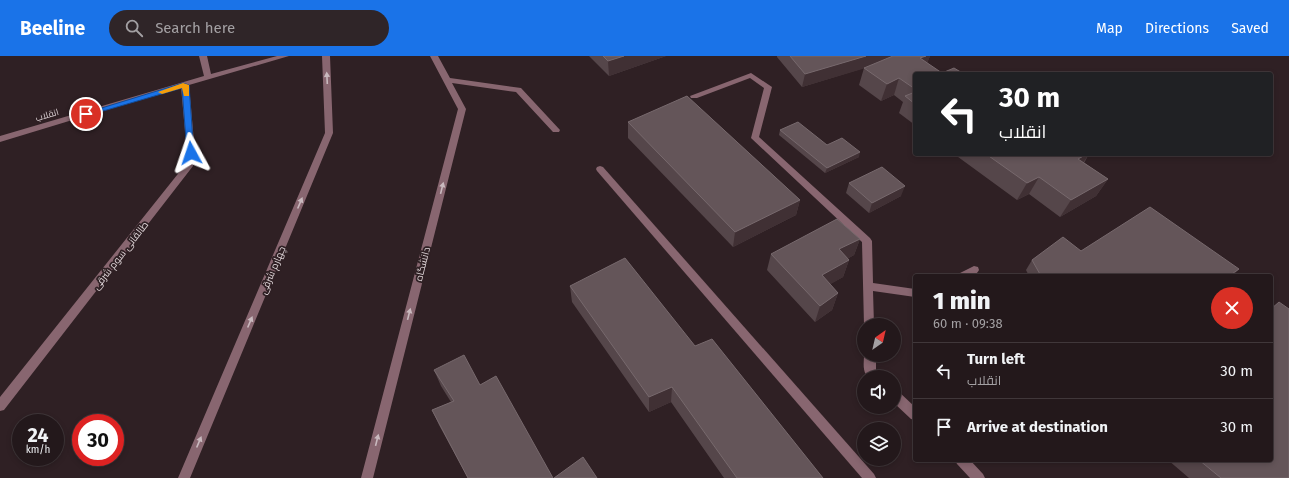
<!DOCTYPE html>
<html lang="en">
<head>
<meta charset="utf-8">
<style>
  :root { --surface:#23181b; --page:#2f2528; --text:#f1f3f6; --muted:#a3a0a3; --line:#40373a; --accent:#1a73e8 }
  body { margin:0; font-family:"Fira Sans",Cairo,sans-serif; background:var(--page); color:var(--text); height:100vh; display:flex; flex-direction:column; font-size:15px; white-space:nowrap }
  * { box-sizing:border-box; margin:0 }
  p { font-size:13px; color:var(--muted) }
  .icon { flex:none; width:22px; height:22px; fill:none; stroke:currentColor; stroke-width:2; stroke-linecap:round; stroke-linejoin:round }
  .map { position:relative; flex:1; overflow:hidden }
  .sheet { position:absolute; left:913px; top:218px; width:360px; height:188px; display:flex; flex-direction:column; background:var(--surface); border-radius:4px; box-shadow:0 2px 6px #0003,0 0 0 1px var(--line) }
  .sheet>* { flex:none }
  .guide { position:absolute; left:913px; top:16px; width:360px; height:84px; border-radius:4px; box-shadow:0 2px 6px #0003,0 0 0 1px var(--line); background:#202124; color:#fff; overflow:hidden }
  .needle { width:26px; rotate:34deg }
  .buttons { position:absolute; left:857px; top:262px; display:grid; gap:8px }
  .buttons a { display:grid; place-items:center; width:44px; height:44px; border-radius:50%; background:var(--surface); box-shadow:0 2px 6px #0003,0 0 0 1px var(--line); font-size:20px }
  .speed { position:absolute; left:12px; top:358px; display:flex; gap:8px; font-size:20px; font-weight:700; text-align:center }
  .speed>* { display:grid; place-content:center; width:52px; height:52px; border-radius:50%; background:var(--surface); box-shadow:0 2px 6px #0003,0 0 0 1px var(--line); line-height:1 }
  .speed small { font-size:10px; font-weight:400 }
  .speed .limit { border:6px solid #d22; background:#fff; color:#111 }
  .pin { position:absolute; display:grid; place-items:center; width:34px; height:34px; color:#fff; margin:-17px; border:2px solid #fff; border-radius:50%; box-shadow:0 1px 4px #0007 }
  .me { position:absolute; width:44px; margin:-22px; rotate:355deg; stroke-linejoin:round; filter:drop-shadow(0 0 3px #0008) }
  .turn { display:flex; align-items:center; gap:14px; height:84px; padding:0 20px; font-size:18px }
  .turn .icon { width:52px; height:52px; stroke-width:2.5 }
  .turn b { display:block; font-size:28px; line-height:34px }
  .round { display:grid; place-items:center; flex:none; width:42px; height:42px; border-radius:21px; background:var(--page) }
  .headline { display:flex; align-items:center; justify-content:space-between; height:68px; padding:0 20px }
  h1 { font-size:24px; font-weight:800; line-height:30px }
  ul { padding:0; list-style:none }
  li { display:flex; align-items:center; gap:12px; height:56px; padding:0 20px; border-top:1px solid var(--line) }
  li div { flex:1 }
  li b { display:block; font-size:15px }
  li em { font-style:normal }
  header { display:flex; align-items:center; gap:24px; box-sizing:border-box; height:56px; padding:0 20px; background:var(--accent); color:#fff }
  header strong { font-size:19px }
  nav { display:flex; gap:22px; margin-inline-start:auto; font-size:14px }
  .search { width:280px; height:36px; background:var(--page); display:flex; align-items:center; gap:10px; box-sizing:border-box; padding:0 14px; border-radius:22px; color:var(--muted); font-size:15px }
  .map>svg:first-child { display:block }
</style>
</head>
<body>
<header>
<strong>Beeline</strong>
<div class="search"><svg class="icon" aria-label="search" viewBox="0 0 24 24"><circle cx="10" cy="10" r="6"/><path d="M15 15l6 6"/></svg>Search here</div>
<nav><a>Map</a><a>Directions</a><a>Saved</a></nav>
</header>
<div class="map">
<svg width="1289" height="422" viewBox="0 0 1289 422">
  <rect width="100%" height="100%" fill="#2f2024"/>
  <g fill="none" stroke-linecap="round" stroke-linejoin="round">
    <g fill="#886670" fill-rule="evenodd">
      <path d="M 199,0 L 207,0 L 211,18 L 277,0 L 289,0 L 189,29 L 195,97 L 193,110 L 4,354 L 0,355 L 0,341 L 185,109 L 187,97 L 181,31 L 0,86 L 0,80 L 204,20 Z"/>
      <path d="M 322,0 L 330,0 L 333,77 L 190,422 L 178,422 L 325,77 Z"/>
      <path d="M 430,0 L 438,0 L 450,22 L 521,32 L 560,74 L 559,76 L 553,76 L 516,36 L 452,27 L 466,53 L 373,422 L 361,422 L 458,53 Z"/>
      <path d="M 751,17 L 772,31 L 759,81 L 870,182 L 872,185 L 873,227 L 915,233 L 915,241 L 873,235 L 874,269 L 864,269 L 862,186 L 751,82 L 764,32 L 750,22 L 697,42 L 691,42 L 690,40 Z"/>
      <path d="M 600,110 L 603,111 L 874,418 L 876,422 L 862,422 L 597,115 L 596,113 L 597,111 Z"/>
      <path d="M 974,210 L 978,211 L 979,214 C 975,222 967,220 959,220 L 960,217 Z"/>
      <path d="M 864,299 L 876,299 L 876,314 L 882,321 L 868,321 C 862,315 864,307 864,299 Z"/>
      <path d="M 894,334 L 898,335 L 915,351 L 915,364 L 911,363 L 894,347 Z"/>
      <path d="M 955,404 L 970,404 L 983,418 L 985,422 L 970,422 L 957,408 Z"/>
    </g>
  </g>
  <g fill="#55464a">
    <path d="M 589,0 L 666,0 L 609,20 Z"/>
    <path d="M 777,0 L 930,0 L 927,7 L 942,17 L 964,18 L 915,18 L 915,69 L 899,57 L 903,46 L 894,39 L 881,45 L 859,29 L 864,12 L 802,31 L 777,1 Z"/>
    <path d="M 628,66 L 800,144 L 796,159 L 733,191 L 628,82 Z"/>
    <path d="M 780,74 L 827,89 L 859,101 L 825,117 L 779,79 Z"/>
    <path d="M 954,98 L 1089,98 L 1084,107 L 1108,123 L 1096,140 L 1060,161 L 1029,138 L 1017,144 Z"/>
    <path d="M 849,127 L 901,140 L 869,157 L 846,137 Z"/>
    <path d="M 860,183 L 854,199 L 847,203 L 849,204 L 843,221 L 830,228 L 838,237 L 832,254 L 815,266 L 767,214 L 771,198 Z"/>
    <path d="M 1081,195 L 1239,213 L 1232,220 L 1029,220 L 1026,214 L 1032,204 Z"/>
    <path d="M 570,230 L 695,290 L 823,422 L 724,422 L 671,346 L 649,356 L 572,246 Z"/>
    <path d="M 434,314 L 480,329 L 553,422 L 468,422 L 439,369 L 432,354 L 451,346 L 441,330 Z"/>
    <path d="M 1168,404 L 1271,404 L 1289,422 L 1189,422 Z"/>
  </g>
  <g fill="#403034">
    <path d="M 624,0 L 666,0 L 609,20 L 608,5 Z"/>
    <path d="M 866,0 L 906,0 L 802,31 L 805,18 Z"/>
    <path d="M 926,0 L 930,0 L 924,15 L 920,2 Z"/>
    <path d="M 899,22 L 894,39 L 881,45 L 887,28 Z"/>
    <path d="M 860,96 L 859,101 L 825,117 L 827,112 Z"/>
    <path d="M 1087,98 L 1089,98 L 1079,113 L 1078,103 Z"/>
    <path d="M 1039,121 L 1029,138 L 1017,144 L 1027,127 Z"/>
    <path d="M 1108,123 L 1096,140 L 1060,161 L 1071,144 Z"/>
    <path d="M 905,130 L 901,140 L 869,157 L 872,147 Z"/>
    <path d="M 800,144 L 796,159 L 733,191 L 735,176 Z"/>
    <path d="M 860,183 L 854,199 L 834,210 L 839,193 Z"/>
    <path d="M 849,204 L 843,221 L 817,236 L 822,219 Z"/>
    <path d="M 1239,213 L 1232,220 L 1229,220 Z"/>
    <path d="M 838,237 L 832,254 L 815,266 L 820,250 Z"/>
    <path d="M 672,331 L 671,346 L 649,356 L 649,341 Z"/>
  </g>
  <g fill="#645559" stroke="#77696d">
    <path d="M 603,0 L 624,0 L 608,5 Z"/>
    <path d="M 790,0 L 866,0 L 805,18 Z"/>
    <path d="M 893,0 L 926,0 L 920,2 L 942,17 L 954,12 L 964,18 L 915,18 L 915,33 L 899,22 L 887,28 L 864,12 Z"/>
    <path d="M 915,36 L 915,48 L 905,40 Z"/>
    <path d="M 687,40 L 800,144 L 735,176 L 628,66 Z"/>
    <path d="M 798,66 L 827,89 L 842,82 L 860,96 L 827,112 L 780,74 Z"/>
    <path d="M 986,98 L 1087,98 L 1078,103 L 1108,123 L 1071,144 L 1039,121 L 1027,127 Z"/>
    <path d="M 882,111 L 905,130 L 872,147 L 849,127 Z"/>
    <path d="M 1150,151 L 1239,213 L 1229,220 L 1041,220 L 1032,204 L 1063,181 L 1081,195 Z"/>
    <path d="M 837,163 L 860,183 L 839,193 L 849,204 L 822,219 L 838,237 L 820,250 L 771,198 Z"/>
    <path d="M 625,202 L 695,290 L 712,283 L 823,422 L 737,422 L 672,331 L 649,341 L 570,230 Z"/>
    <path d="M 1279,246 L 1289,253 L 1289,422 L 1221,422 L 1199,404 L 1271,404 L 1271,253 Z"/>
    <path d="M 464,299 L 480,329 L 496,320 L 553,422 L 468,422 L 432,354 L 454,345 L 434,314 Z"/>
    <path d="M 583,401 L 597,422 L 554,422 Z"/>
  </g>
  <defs><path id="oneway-solid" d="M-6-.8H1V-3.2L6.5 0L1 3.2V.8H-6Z"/></defs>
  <g fill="#c9b9be">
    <use href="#oneway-solid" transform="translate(327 22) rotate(-93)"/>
    <use href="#oneway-solid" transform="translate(442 132) rotate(-76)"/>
    <use href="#oneway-solid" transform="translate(300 147) rotate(-67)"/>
    <use href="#oneway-solid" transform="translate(409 258) rotate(-76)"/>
    <use href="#oneway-solid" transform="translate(250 266) rotate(-67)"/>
    <use href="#oneway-solid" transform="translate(377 384) rotate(-76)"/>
    <use href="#oneway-solid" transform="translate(199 386) rotate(-67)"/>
  </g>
  <path fill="#1a73e8" stroke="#114b97" d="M 183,27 L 189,29 L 194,99 L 191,100 L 187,97 L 182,32 L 86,60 L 82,58 Z"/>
  <path fill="#f59e0b" d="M 183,27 L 189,29 L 189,40 L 184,40 L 182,32 L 162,38 L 158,36 Z"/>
  <g text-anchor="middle" stroke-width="3.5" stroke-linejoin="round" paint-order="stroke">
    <g font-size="9" fill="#dfd5d8" stroke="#2f2024">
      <text transform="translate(47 59) rotate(-16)" y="3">انقلاب</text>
    </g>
    <g font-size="10" fill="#dfd5d8" stroke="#2f2024">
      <text transform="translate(120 199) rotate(-52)" y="4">طالقانی سوم شرقی</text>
      <text transform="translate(422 208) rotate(-76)" y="4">دانشگاه</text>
      <text transform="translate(272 214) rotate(-67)" y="4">چهارم شرقی</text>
    </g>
  </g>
</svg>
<div class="buttons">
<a><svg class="needle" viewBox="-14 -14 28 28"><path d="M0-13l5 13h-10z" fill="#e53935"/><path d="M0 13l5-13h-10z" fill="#a3a0a3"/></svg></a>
<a><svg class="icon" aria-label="sound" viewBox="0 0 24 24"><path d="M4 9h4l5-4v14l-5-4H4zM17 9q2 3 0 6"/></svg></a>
<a><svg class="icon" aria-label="layers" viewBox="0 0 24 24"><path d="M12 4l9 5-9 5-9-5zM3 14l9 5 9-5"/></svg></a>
</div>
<div class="speed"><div>24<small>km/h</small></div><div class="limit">30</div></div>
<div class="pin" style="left:86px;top:58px;background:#d93025"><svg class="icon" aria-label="arrive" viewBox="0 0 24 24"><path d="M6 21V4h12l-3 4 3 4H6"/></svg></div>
<svg class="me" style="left:191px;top:97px" viewBox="-20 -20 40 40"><path d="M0-17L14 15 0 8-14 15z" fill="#1a73e8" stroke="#fff" stroke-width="4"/></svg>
<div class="guide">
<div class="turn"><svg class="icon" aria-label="left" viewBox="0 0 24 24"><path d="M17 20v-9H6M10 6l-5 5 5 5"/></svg><div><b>30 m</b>انقلاب</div></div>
</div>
<section class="sheet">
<div class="headline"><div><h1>1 min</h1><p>60 m · 09:38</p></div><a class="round" style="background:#d93025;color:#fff"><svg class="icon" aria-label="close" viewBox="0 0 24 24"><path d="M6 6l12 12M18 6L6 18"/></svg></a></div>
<ul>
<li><svg class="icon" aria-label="left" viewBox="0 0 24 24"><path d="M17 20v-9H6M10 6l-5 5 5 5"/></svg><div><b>Turn left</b><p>انقلاب</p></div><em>30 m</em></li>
<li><svg class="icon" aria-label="arrive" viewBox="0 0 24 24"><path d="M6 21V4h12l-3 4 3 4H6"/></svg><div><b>Arrive at destination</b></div><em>30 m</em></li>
</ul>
</section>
</div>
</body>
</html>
